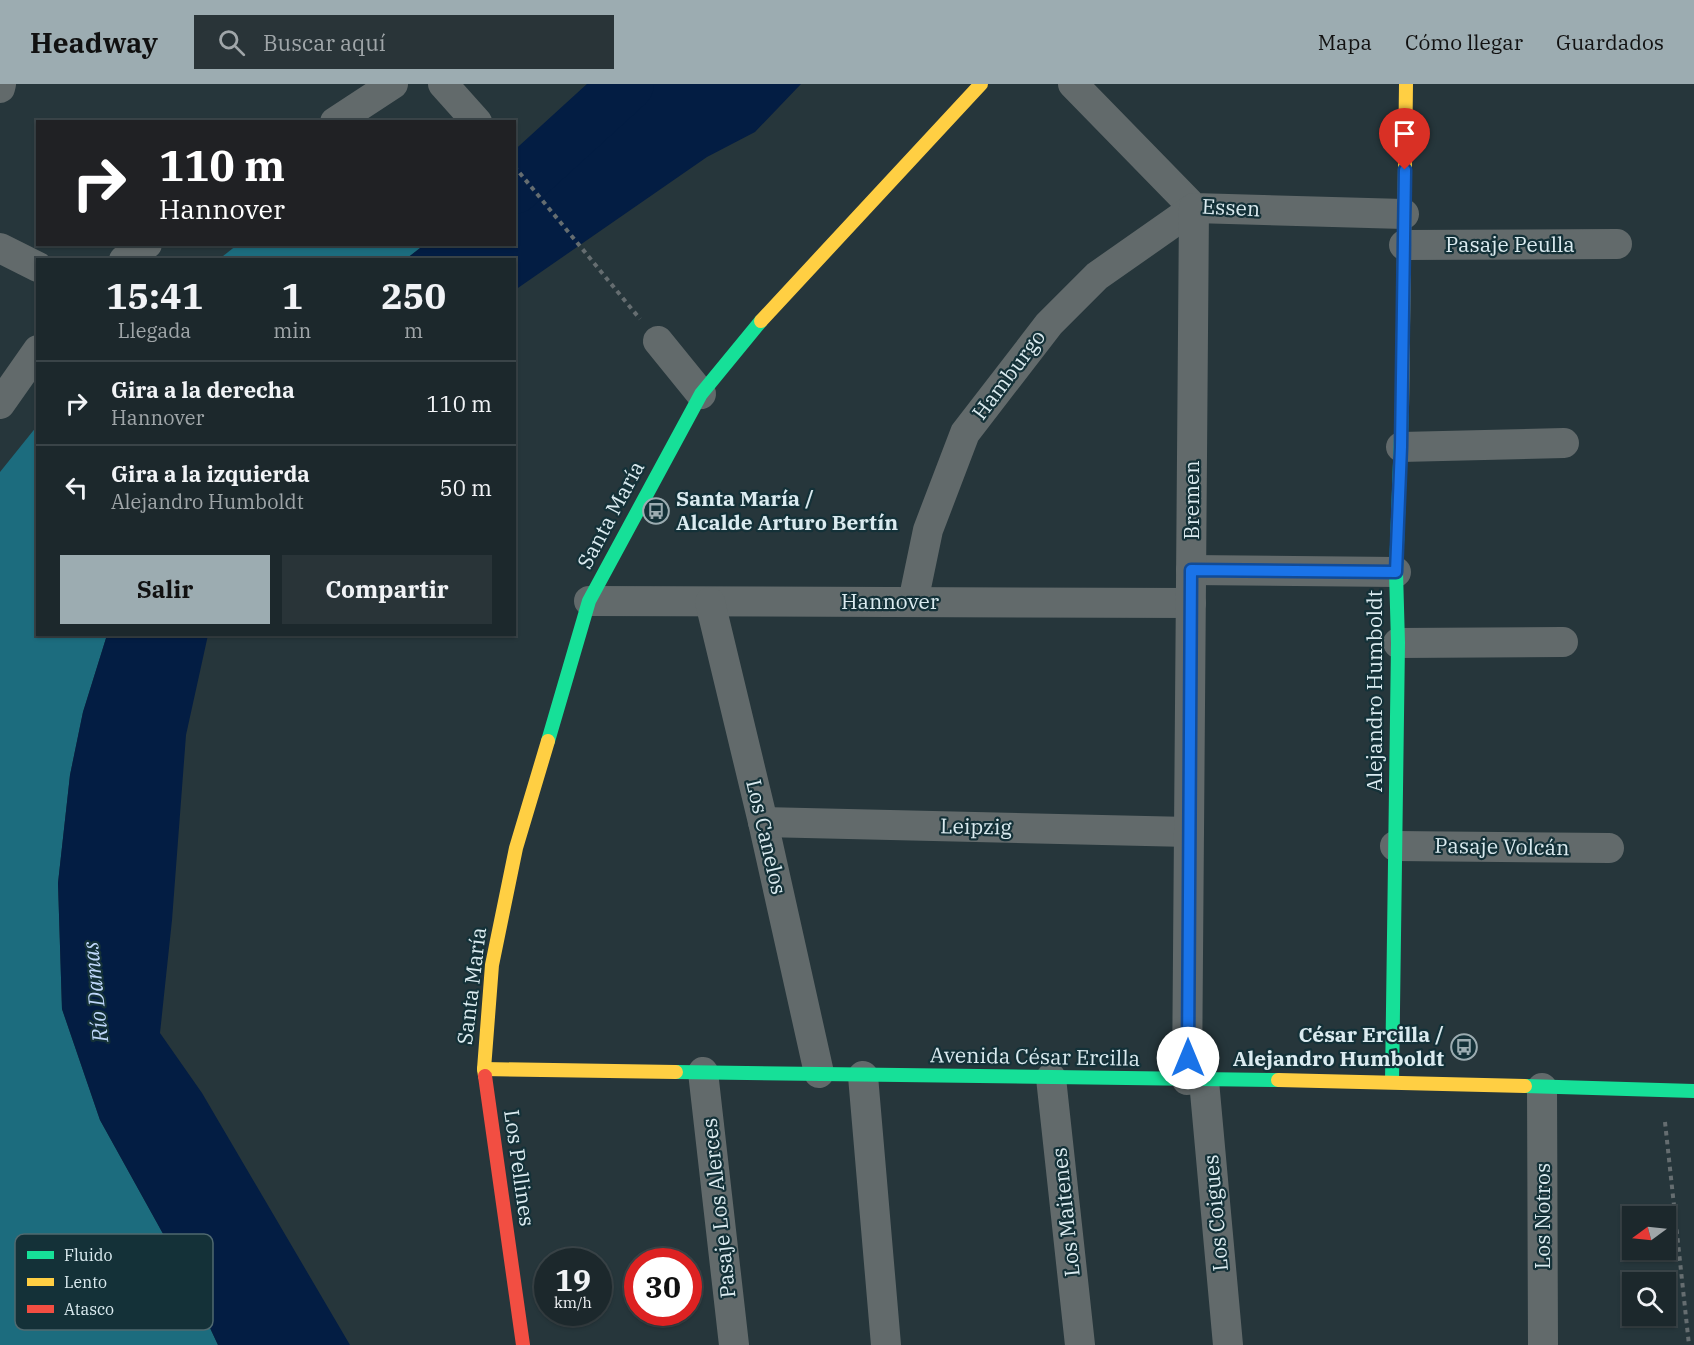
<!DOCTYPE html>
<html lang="es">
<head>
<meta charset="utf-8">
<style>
  :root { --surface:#1c282c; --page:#293438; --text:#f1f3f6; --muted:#a0a6a9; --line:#3a4448; --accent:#9cacb1 }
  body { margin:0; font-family:"IBM Plex Serif",serif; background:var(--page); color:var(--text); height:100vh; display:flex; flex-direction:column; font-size:22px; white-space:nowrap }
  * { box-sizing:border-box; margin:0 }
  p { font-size:20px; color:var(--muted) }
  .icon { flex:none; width:33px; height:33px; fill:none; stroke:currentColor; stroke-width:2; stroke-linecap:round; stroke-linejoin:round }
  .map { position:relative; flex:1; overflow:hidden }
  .panel { position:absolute; left:36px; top:174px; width:480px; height:378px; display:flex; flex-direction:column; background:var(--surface); border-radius:0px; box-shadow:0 2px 4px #0004,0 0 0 2px var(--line) }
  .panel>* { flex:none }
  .guide { position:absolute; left:36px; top:36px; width:480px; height:126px; border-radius:0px; box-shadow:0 2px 4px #0004,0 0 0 2px var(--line); background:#202124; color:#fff; overflow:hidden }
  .needle { width:39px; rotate:255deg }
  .tools { position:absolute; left:1622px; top:1122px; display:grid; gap:12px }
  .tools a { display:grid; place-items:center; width:54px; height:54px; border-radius:0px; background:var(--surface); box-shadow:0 2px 4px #0004,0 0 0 2px var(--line); font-size:30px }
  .speed { position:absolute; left:534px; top:1164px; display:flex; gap:12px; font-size:30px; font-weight:700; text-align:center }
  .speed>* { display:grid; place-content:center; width:78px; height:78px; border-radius:50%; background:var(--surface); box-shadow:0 2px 4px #0004,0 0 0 2px var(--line); line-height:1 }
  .speed small { font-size:15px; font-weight:400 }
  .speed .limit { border:9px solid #d22; background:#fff; color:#111 }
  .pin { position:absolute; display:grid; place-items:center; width:51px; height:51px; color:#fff; margin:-62px -26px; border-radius:50% 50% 50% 0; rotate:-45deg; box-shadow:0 0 6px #0007 }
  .pin .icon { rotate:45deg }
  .me { position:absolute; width:66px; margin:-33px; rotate:0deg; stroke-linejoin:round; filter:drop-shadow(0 0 4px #0008) }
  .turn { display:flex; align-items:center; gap:21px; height:126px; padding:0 24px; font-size:27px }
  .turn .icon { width:78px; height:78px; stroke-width:2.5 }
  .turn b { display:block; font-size:42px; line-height:51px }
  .eta { display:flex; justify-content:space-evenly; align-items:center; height:102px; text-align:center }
  .eta b { font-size:36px; font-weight:700; line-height:42px }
  .action { display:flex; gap:12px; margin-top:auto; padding:12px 24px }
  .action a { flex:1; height:69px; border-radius:0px; background:var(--accent); color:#111; font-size:24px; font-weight:700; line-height:69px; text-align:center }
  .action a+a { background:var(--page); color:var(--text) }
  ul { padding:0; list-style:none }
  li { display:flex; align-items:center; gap:18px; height:84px; padding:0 24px; border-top:2px solid var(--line) }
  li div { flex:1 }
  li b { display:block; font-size:22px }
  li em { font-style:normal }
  header { display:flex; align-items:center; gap:36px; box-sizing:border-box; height:84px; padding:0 30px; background:var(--accent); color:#111 }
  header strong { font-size:28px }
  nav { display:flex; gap:33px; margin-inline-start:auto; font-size:21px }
  .search { width:420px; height:54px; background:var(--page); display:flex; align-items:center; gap:15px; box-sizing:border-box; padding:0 21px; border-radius:0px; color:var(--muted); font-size:22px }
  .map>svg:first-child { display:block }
</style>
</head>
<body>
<header>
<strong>Headway</strong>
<div class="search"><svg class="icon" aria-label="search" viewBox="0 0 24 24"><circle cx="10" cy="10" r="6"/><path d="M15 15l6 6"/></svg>Buscar aquí</div>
<nav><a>Mapa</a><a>Cómo llegar</a><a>Guardados</a></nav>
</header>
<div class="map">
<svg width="1694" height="1261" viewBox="0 0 1694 1261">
  <rect width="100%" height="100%" fill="#26363b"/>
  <g fill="#1c6c7e">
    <path d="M 237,161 L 424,161 L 406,175 L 218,176 Z"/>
    <path d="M 37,342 L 38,550 L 107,551 L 83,628 L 70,691 L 58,799 L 62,925 L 100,1036 L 182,1184 L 218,1261 L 0,1261 L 0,388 Z"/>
  </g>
  <g fill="#031d43">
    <path d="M 653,0 L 801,0 L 755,48 L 707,73 L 515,206 L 514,176 L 406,175 L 424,161 L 514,160 L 515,94 L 616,34 Z"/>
    <path d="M 107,551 L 208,551 L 186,651 L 172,836 L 160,949 L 202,1009 L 350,1261 L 218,1261 L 182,1184 L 100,1036 L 62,925 L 58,799 L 70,691 L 83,628 Z"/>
  </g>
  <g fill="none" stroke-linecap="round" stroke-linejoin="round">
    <path stroke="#031d43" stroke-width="54" d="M 514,103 L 627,0"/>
    <g stroke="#656d70" stroke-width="4" stroke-dasharray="4.5 4.5" stroke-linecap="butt">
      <path d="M 514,82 L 640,235"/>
      <path d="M 1665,1038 L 1689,1261"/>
    </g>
    <g stroke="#626a6b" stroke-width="30">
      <path d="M 443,0 L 477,38"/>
      <path d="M 1073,0 L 1194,124 L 1404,130"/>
      <path d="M 0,4 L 1,0"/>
      <path d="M 335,38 L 393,0"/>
      <path d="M 1404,161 L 1617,160"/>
      <path d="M 0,164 L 38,183"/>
      <path d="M 124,176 L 147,160"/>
      <path d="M 658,257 L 701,310"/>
      <path d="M 0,320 L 38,266"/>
      <path d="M 1401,363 L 1564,359"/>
      <path d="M 1191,486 L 1396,488"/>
      <path d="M 589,517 L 1191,519"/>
      <path d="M 710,518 L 763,738 L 819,989"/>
      <path d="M 913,518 L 928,446 L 965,349 L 1049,240 L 1097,192 L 1194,124"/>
      <path d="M 1398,559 L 1563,558"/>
      <path d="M 763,738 L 1189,748"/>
      <path d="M 1395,762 L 1609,764"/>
      <path d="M 703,988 L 734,1261"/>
      <path d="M 863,992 L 886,1261"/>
      <path d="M 1051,994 L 1080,1261"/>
      <path d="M 1187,996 L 1194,124"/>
      <path d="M 1204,997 L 1228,1261"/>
      <path d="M 1542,1004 L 1543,1261"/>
    </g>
    <g stroke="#16e098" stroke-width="14">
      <path d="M 548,657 L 589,517 L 701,310 L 761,237"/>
      <path d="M 676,988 L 1278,996"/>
      <path d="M 1392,998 L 1398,559 L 1396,488 L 1402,324"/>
      <path d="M 1525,1002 L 1694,1007"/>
    </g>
    <g stroke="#ffcf43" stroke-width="14">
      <path d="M 761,237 L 981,0"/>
      <path d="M 1402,324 L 1406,0"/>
      <path d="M 484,985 L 676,988"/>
      <path d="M 485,992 L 484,985 L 492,881 L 516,764 L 548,657"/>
      <path d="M 1278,996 L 1525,1002"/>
    </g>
    <path stroke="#f24e42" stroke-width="14" d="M 485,992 L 523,1261"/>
  </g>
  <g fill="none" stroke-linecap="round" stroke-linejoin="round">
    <g stroke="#114b97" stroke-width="15">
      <path id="route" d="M 1188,974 L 1191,486 L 1396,488 L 1401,363 L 1405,86"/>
    </g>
    <use href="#route" stroke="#1a73e8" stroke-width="10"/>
  </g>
  <defs>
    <g id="bus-ring" transform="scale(1.35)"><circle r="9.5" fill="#143138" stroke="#9cacb1" stroke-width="1.5"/><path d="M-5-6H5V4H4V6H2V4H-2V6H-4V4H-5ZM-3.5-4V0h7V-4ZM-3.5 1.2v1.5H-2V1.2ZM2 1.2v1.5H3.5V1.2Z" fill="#9cacb1"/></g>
  </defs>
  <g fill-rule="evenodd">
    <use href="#bus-ring" x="656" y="427"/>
    <use href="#bus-ring" x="1464" y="963"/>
  </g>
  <g text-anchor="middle" stroke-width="4.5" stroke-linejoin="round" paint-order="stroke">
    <g font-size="21" fill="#dbebf0" stroke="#143138">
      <text transform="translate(1231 124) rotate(3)" y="7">Essen</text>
      <text x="1510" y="168">Pasaje Peulla</text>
      <text transform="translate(1009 291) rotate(-53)" y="7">Hamburgo</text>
      <text transform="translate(1192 416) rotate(-90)" y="7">Bremen</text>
      <text transform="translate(611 431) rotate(-62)" y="7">Santa María</text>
      <text x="890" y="525">Hannover</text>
      <text transform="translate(1375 607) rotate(-90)" y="7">Alejandro Humboldt</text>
      <text transform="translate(976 743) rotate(1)" y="7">Leipzig</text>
      <text transform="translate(766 753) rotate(77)" y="7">Los Canelos</text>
      <text transform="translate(1502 763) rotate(1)" y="7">Pasaje Volcán</text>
      <text transform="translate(472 902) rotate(-83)" y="7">Santa María</text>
      <text transform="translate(1035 973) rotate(1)" y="7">Avenida César Ercilla</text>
      <text transform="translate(519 1084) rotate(82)" y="7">Los Pellines</text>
      <text transform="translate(719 1124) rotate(-96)" y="7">Pasaje Los Alerces</text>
      <text transform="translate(1066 1128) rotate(-96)" y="7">Los Maitenes</text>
      <text transform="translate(1216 1129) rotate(-95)" y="7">Los Coigues</text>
      <text transform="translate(1543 1132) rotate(-90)" y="7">Los Notros</text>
    </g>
    <g font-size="21" font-weight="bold" fill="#dbebf0" stroke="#143138" text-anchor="start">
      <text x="676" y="422">Santa María /<tspan x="676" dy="24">Alcalde Arturo Bertín</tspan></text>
      <text x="1444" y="958" text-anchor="end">César Ercilla /<tspan x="1444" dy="24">Alejandro Humboldt</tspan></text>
    </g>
    <g font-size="22" font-style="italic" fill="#c0d8fb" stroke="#143138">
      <text transform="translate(95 908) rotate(-96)" y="8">Río Damas</text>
    </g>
  </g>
  <rect x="15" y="1150" width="198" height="96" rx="9" fill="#143138" stroke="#50696f" stroke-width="1.5"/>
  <rect x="27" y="1167" width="27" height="8" fill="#16e098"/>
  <rect x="27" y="1194" width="27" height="8" fill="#ffcf43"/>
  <rect x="27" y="1221" width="27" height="8" fill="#f24e42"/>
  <g font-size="16" fill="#dbebf0">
    <text x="64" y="1177">Fluido</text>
    <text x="64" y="1204">Lento</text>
    <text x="64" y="1231">Atasco</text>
  </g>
</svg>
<div class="tools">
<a><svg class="needle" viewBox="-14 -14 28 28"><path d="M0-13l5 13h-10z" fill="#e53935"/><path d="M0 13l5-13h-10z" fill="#a0a6a9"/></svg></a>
<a><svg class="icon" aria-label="search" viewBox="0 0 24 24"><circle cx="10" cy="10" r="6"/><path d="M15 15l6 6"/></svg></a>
</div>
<div class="speed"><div>19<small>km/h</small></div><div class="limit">30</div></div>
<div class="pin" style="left:1405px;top:86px;background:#d93025"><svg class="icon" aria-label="arrive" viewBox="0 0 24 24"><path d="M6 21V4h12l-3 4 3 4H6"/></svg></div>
<svg class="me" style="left:1188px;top:974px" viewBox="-20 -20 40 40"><circle r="19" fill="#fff"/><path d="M0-13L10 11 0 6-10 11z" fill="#1a73e8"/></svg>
<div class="guide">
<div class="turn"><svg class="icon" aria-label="right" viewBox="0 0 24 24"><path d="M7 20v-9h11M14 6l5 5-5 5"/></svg><div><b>110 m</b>Hannover</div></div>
</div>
<section class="panel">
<div class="eta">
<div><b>15:41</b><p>Llegada</p></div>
<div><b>1</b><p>min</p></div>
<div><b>250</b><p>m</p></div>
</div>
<ul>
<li><svg class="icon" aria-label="right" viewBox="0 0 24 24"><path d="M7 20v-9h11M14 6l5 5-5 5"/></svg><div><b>Gira a la derecha</b><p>Hannover</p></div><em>110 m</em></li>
<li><svg class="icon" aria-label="left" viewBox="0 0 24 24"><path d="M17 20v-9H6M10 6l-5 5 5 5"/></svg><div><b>Gira a la izquierda</b><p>Alejandro Humboldt</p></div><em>50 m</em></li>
</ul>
<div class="action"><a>Salir</a><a>Compartir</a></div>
</section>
</div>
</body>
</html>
